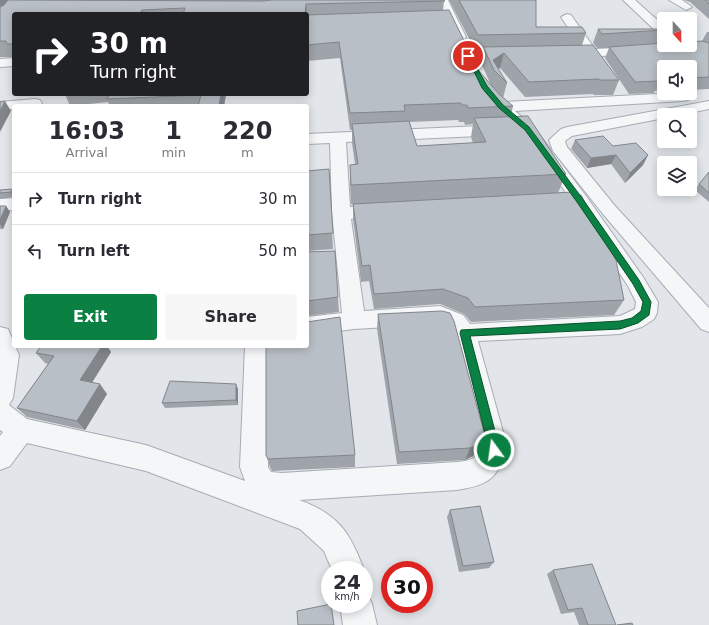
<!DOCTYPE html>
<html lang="en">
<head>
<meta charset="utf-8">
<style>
  :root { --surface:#fff; --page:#f7f7f7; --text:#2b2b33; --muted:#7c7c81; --line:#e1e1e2; --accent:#0b8043 }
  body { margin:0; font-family:"DejaVu Sans",sans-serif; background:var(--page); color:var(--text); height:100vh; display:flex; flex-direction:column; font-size:15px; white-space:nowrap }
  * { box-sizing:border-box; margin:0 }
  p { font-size:13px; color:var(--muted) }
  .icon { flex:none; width:22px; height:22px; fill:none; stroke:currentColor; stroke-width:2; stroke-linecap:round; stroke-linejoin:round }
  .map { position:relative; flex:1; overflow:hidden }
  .details { position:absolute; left:12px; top:104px; width:297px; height:244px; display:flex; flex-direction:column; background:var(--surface); border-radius:4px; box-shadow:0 2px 10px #0003 }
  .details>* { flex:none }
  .top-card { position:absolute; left:12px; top:12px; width:297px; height:84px; border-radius:4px; box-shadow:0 2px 10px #0003; background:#202124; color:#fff; overflow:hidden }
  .needle { width:26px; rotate:159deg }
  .buttons { position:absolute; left:657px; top:12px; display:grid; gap:8px }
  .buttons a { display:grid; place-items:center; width:40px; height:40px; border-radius:4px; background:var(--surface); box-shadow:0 2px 10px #0003; font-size:20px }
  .speed { position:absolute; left:321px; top:561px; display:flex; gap:8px; font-size:20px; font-weight:700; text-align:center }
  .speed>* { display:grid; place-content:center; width:52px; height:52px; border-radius:50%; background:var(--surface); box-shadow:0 2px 10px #0003; line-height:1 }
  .speed small { font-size:10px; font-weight:400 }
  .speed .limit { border:6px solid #d22; background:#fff; color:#111 }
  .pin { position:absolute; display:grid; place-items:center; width:34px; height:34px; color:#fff; margin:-17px; border:2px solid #fff; border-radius:50%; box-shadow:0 1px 4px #0007 }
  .me { position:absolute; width:44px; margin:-22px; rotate:346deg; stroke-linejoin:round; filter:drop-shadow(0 0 3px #0008) }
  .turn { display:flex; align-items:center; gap:14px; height:84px; padding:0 12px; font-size:18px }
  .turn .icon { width:52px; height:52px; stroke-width:2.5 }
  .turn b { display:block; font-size:28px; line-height:34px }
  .eta { display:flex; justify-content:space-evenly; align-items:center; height:68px; text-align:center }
  .eta b { font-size:24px; font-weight:600; line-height:28px }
  .button { display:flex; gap:8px; margin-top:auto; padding:8px 12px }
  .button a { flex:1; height:46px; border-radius:4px; background:var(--accent); color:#fff; font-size:16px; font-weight:600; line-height:46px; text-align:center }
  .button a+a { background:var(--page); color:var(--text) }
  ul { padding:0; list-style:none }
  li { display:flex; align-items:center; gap:12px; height:52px; padding:0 12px; border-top:1px solid var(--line) }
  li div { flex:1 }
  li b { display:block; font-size:15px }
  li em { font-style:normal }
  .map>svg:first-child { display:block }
</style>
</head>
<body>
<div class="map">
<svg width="709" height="625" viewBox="0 0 709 625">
  <rect width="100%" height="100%" fill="#e2e5e9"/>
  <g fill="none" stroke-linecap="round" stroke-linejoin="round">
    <g stroke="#a7acb3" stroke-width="2">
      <g id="minor">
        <path d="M 438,0 L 448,0 L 466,37 L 464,40 L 460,41 L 454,37 Z"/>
        <path d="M 623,0 L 635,0 L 664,26 L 664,36 L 660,35 Z"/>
        <path d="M 669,0 L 682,0 L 692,7 L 686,10 Z"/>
        <path d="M 567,14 L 571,15 L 595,49 L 636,47 L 642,51 L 636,55 L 564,57 L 563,54 L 564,51 L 583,50 L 561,17 Z"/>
        <path d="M 510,51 L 516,55 L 515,58 L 468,60 L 462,56 L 468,52 Z"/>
        <path d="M 14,58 L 14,66 L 0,67 L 0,59 Z"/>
        <path d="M 490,90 L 495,91 L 505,102 L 677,93 L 688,94 L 690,97 L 688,100 L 683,101 L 515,111 L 532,125 L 586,196 L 643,277 L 658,302 L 657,313 L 654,319 L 642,327 L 620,334 L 478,341 L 508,450 C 496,479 489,485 457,490 L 299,500 C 338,514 350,532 364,570 L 332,570 L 324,551 L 300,529 L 146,471 L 27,443 L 10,466 L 0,470 L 0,436 L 3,432 L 0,430 L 0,327 L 8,329 L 19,355 L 13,398 L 9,405 L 27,419 L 146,445 L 245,481 L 240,467 L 245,346 L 269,346 L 268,467 L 271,472 L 282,473 L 457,462 C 469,461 475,460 481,449 L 453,336 L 447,327 L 439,324 L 354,329 L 307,335 L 307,317 L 342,313 L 332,213 L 330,143 L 307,144 L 307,134 L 502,125 L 507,127 L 510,130 L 507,133 L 502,135 L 346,142 L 350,207 L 383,205 L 390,207 L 392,211 L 390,215 L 351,219 L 364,311 L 440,306 L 463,315 L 470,324 L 620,316 L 635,309 L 636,302 L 628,286 L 574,204 L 522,131 L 496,110 L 483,94 L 485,91 Z"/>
        <path d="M 35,99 L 40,100 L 42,103 L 40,106 L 14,106 L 14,109 L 0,110 L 0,102 Z"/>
        <path d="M 709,101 L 709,109 L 680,115 L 664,115 L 664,118 L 572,136 L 565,141 L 567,147 L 615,206 L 709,308 L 709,332 L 701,329 L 603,214 L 553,151 L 549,140 L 561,129 L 567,127 Z"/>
        <path d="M 14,198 L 14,210 L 0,211 L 0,199 Z"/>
        <path d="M 364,591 L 367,593 L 372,604 L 377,625 L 343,625 L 340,604 L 364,604 Z"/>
      </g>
    </g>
    <use href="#minor" fill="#f4f6f8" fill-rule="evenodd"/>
  </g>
  <g fill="#9fa4aa" fill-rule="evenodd">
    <path d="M 0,0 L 444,0 L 443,11 L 479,71 L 499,94 L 502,97 L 491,85 L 480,61 L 482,50 L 475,50 L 449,0 L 536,0 L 536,27 L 586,33 L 582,45 L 619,80 L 613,95 L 594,95 L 593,94 L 525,97 L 500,68 L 498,69 L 507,83 L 503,98 L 513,106 L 511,116 L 566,174 L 558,193 L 624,300 L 614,315 L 471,322 L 464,314 L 440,304 L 374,309 L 369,281 L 361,282 L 353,219 L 353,204 L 351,204 L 350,184 L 350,165 L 355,164 L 352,143 L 352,130 L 350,130 L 340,58 L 307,61 L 307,14 L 14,14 L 14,57 L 0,57 ZM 458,120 L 459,122 L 464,122 L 465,125 L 473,124 L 471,137 L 473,143 L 417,146 L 409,122 Z"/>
    <path d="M 684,0 L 709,0 L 709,19 L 690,2 Z"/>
    <path d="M 598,29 L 664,29 L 664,45 L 702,41 L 707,32 L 709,32 L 709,89 L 690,90 L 690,67 L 664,67 L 664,91 L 654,91 L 654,93 L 629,94 L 605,58 L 609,48 L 597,48 L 593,43 Z"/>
    <path d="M 65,94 L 226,94 L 224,106 L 110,106 L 108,102 L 70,106 Z"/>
    <path d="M 575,140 L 613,146 L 648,155 L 643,165 L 625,183 L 611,164 L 587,168 L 571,149 Z"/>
    <path d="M 329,169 L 333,249 L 307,251 L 307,171 Z"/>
    <path d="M 709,172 L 709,202 L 695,190 L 699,184 Z"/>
    <path d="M 13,189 L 14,191 L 14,197 L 0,199 L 0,190 Z"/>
    <path d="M 0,206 L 6,206 L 10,212 L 3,229 L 0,229 Z"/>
    <path d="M 307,252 L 338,297 L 339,312 L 307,316 Z"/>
    <path d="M 378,314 L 485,436 L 479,449 L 473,456 L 465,460 L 397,464 L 377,329 Z"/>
    <path d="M 41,346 L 107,346 L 111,352 L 92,383 L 107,394 L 85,430 L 27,417 L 17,408 L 48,364 L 45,363 L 36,353 Z"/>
    <path d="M 238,389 L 238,405 L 165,408 L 162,403 Z"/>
    <path d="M 266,455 L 355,455 L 355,467 L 272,471 L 270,467 Z"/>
    <path d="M 450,510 L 494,562 L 489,568 L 459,572 L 447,517 Z"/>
    <path d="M 553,570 L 616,625 L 579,625 L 574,612 L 561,614 L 547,574 Z"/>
  </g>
  <g fill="#82868b">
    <path d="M 0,0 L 13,0 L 0,14 Z"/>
    <path d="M 306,4 L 307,14 L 304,14 Z"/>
    <path d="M 142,10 L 144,14 L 140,14 Z"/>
    <path d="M 504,53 L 500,68 L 495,71 L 493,60 Z"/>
    <path d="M 221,94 L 226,94 L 224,106 L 219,106 Z"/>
    <path d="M 5,101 L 11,111 L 0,132 L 0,111 Z"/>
    <path d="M 616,155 L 611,164 L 587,168 L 591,158 Z"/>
    <path d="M 648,155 L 643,165 L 625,183 L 630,173 Z"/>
    <path d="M 13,189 L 14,191 L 14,195 L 11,192 Z"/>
    <path d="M 6,206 L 10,212 L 3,229 L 0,224 L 0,220 Z"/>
    <path d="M 102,346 L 107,346 L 111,352 L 87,390 L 80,380 Z"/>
    <path d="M 100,384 L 107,394 L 85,430 L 77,421 Z"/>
    <path d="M 236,384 L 238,389 L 238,405 L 236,400 Z"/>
    <path d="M 485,436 L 479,449 L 473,456 L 465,460 L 470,448 Z"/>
  </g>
  <g fill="#b9bfc6" stroke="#82868b">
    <path d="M 8,0 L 264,1 L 272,0 L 444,0 L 445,1 L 306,4 L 305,14 L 183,14 L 185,8 L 142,10 L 140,14 L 14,14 L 14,44 L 7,44 L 6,41 L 0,41 L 0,7 L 4,5 Z"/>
    <path d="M 459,0 L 536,0 L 536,27 L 582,27 L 586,33 L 478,35 Z"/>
    <path d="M 705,0 L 709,0 L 709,4 Z"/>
    <path d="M 449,10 L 479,71 L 499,94 L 513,106 L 468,108 L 467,105 L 462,105 L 461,103 L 404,105 L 405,111 L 350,113 L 339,42 L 307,45 L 307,15 Z"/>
    <path d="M 598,29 L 664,29 L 664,30 L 602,34 Z"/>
    <path d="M 702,41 L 709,43 L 709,77 L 690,78 L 690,67 L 664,67 L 664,79 L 658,79 L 659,81 L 635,82 L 609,47 L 664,43 L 664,45 L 690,45 L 690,42 Z"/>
    <path d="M 593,45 L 619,80 L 600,80 L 598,79 L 529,82 L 504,53 L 493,60 L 507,83 L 494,70 L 483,47 Z"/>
    <path d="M 110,94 L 221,94 L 219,106 L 198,106 L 201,95 L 107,99 Z"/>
    <path d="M 5,101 L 0,111 L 0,102 Z"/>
    <path d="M 528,116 L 566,174 L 351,185 L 350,165 L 358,164 L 352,124 L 409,121 L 417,146 L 486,142 L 474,118 Z"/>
    <path d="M 603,136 L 613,146 L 636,143 L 648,155 L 630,173 L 616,155 L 591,158 L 575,140 Z"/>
    <path d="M 329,169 L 333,233 L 307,235 L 307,171 Z"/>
    <path d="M 709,172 L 709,193 L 699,184 Z"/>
    <path d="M 13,189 L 11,192 L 0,193 L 0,190 Z"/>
    <path d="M 573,192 L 575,196 L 581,195 L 616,260 L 624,300 L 475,307 L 468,298 L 443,289 L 374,294 L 370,265 L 362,266 L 353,204 Z"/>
    <path d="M 0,206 L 6,206 L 0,220 Z"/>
    <path d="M 335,251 L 338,297 L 307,301 L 307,252 Z"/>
    <path d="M 442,311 L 450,313 L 454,321 L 485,436 L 479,444 L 470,448 L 399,452 L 378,314 Z"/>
    <path d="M 340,317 L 355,455 L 268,459 L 266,455 L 266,346 L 307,346 L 307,322 Z"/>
    <path d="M 41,346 L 102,346 L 80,380 L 100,384 L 77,421 L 17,408 L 54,356 L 36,353 Z"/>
    <path d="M 170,381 L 236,384 L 236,400 L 162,403 Z"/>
    <path d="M 480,506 L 494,562 L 463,566 L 450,510 Z"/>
    <path d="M 592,564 L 616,625 L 588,625 L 582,608 L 568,610 L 553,570 Z"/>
    <path d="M 331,604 L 334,625 L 298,625 L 297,611 Z"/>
    <path d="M 632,623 L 633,625 L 617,625 Z"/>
  </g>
  <path fill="#0b8043" stroke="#07532c" d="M 466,55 L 470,55 L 487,86 L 503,105 L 529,127 L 582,198 L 639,280 L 651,302 L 649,315 L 638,323 L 620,329 L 470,336 L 500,450 L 498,454 L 494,455 L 491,454 L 489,450 L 460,333 L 461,330 L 620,321 L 632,318 L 641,311 L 643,302 L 633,284 L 577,202 L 525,130 L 499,108 L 482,88 Z"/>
</svg>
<div class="buttons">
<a><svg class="needle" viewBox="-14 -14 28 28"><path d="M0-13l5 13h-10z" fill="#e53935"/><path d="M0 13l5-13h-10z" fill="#7c7c81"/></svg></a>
<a><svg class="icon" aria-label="sound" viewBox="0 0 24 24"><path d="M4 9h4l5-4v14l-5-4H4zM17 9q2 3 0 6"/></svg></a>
<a><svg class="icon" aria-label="search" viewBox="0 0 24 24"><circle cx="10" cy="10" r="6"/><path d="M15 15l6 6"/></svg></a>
<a><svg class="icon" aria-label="layers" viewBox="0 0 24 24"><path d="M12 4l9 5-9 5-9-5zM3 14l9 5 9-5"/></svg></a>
</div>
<div class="speed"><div>24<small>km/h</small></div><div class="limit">30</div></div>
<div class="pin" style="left:468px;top:56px;background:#d93025"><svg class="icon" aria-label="arrive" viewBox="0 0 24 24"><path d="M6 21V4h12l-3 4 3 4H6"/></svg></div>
<svg class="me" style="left:494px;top:450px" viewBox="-20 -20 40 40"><circle r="17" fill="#0b8043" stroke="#fff" stroke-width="3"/><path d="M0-11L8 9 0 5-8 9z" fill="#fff"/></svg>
<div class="top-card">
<div class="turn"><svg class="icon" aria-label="right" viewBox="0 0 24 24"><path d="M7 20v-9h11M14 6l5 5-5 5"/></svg><div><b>30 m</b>Turn right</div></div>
</div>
<section class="details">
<div class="eta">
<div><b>16:03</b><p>Arrival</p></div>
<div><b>1</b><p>min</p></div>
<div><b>220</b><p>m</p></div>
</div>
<ul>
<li><svg class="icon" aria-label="right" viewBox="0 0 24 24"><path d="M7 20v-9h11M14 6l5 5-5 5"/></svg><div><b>Turn right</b></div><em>30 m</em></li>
<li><svg class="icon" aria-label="left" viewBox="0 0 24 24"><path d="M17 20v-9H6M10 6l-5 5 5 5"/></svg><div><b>Turn left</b></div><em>50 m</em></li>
</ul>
<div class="button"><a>Exit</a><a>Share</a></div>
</section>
</div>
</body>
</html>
